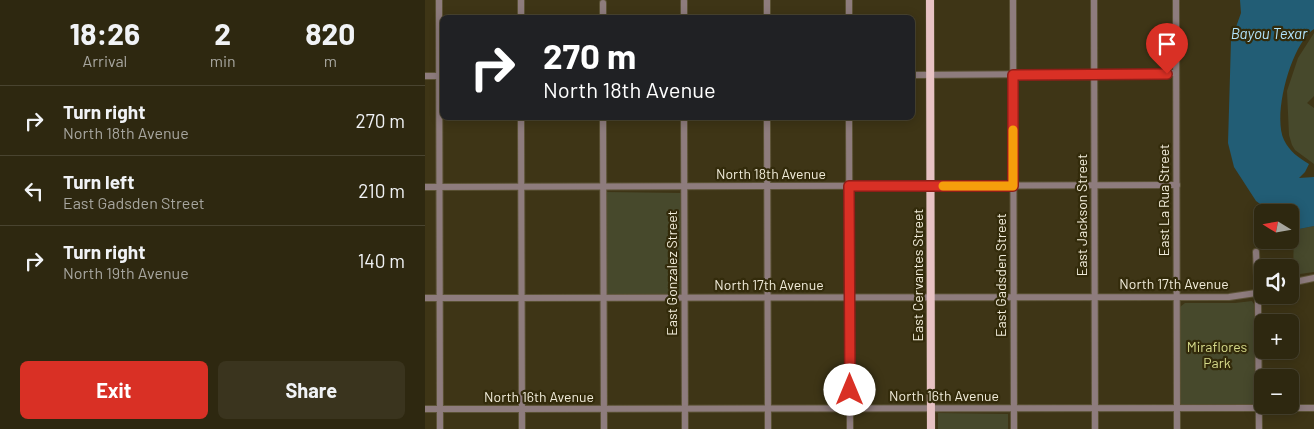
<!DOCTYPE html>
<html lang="en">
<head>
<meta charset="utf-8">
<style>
  :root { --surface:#2e2810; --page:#3a341e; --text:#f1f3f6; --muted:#a7a69f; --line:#494430; --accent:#d93025 }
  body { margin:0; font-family:Barlow,sans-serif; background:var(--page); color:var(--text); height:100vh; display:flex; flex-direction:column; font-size:19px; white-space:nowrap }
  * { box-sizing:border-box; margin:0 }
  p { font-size:16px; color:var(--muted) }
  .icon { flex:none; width:28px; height:28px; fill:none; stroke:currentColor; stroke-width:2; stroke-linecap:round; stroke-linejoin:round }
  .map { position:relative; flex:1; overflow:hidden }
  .sheet { display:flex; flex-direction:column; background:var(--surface); width:425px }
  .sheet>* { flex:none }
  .banner { position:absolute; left:15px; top:15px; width:475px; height:105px; border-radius:8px; box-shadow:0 2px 12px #0003,0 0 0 1px var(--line); background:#202124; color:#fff; overflow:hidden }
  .needle { width:32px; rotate:281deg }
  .controls { position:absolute; left:829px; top:204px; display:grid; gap:10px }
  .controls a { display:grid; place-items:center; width:45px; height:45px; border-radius:8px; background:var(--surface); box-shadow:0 2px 12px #0003,0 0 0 1px var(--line); font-size:25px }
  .pin { position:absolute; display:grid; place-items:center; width:42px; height:42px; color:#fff; margin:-51px -21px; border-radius:50% 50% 50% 0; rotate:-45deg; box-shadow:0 0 5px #0007 }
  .pin .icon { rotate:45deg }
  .me { position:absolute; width:55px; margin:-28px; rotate:0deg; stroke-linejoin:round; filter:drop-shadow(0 0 4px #0008) }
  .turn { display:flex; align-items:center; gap:18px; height:105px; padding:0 20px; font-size:22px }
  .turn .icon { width:65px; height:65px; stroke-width:2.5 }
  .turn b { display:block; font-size:35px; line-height:42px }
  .eta { display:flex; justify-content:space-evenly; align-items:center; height:85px; text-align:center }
  .eta b { font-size:30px; font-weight:700; line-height:35px }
  .primary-button { display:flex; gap:10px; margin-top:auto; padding:10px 20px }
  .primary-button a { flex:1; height:58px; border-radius:8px; background:var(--accent); color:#fff; font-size:20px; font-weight:700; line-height:58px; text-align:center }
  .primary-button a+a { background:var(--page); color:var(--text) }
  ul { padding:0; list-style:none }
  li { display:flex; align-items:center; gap:15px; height:70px; padding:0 20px; border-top:1px solid var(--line) }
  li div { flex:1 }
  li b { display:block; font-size:19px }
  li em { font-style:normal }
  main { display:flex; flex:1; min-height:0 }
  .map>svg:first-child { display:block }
</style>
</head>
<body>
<main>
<section class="sheet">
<div class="eta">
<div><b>18:26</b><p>Arrival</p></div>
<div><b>2</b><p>min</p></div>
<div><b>820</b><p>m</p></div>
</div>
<ul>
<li><svg class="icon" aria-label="right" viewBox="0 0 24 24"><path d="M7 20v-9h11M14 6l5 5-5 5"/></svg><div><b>Turn right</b><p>North 18th Avenue</p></div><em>270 m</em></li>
<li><svg class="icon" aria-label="left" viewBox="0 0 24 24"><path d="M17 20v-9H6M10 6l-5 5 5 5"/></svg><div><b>Turn left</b><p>East Gadsden Street</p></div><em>210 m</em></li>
<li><svg class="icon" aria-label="right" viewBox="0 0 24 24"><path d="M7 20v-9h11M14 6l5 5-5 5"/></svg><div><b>Turn right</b><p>North 19th Avenue</p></div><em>140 m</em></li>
</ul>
<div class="primary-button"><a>Exit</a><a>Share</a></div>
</section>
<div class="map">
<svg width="889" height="429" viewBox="0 0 889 429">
  <rect width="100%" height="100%" fill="#3e3516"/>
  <g fill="#47492c">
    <path d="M 889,33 L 889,96 L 882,103 L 889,108 L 889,164 L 870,150 L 867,145 L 864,135 L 862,91 L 873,58 Z"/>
    <path d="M 181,192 L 256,193 L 257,295 L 181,295 Z"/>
    <path d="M 889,226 L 889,272 L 868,275 L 869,230 Z"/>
    <path d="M 827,301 L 829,304 L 830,406 L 755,405 L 755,307 L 760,303 L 810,303 Z"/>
    <path d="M 513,413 L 583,414 L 583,429 L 513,429 Z"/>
  </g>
  <path fill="#225d75" d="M 815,0 L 889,0 L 889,29 C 866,44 847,116 859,140 C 865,152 873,157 884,164 L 880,172 L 874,178 L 889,177 L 889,226 L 869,230 L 865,227 L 865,212 L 846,212 L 831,201 L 809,167 L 803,143 L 806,41 L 816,13 Z"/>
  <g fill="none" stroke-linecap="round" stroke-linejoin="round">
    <g stroke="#5b5235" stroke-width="8">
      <g id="minor">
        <path d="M 14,0 L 15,429"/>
        <path d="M 96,0 L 96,18"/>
        <path d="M 342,0 L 342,18"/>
        <path d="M 424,0 L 424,18"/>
        <path d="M 588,0 L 589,429"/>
        <path d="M 669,0 L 670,429"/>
        <path d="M 751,0 L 752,429"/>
        <path d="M 259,1 L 259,18"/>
        <path d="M 178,3 L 178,18"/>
        <path d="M 488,75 L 751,73"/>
        <path d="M 0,76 L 18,76"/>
        <path d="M 96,118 L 97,429"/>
        <path d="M 178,118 L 179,429"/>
        <path d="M 259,118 L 260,429"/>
        <path d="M 342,118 L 343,429"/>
        <path d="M 424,118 L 425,429"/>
        <path d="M 0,187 L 752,185"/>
        <path d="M 831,252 L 833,301 L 834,429"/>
        <path d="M 865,283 L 889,278"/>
        <path d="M 0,298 L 804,297 L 838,292"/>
        <path d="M 0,409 L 889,408"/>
      </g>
    </g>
    <g stroke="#5b5235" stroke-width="9">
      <path id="major" d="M 505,0 L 506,429"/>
    </g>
    <use href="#minor" stroke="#8e7c7d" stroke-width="6"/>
    <use href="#major" stroke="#e7c2c3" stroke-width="8"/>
  </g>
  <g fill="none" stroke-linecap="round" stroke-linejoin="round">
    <g stroke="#8d1f18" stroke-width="12">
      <path id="route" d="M 425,390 L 424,186 L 588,186 L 588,75 L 742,74"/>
    </g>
    <use href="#route" stroke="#d93025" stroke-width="9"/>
    <path stroke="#f59e0b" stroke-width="9" d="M 518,186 L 588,186 L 588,130"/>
  </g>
  <g text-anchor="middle" stroke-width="4.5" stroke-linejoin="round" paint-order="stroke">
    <g font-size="14" fill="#f1ecda" stroke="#332b0b">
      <text x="346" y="179">North 18th Avenue</text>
      <text transform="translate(739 200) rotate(-90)" y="5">East La Rua Street</text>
      <text transform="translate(657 215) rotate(-90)" y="5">East Jackson Street</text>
      <text transform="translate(247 273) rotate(-90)" y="5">East Gonzalez Street</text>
      <text transform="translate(493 275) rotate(-90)" y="5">East Cervantes Street</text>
      <text transform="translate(576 275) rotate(-90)" y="5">East Gadsden Street</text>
      <text x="749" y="289">North 17th Avenue</text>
      <text x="344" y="290">North 17th Avenue</text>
      <text x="519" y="401">North 16th Avenue</text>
      <text x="114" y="402">North 16th Avenue</text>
    </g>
    <g font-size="14" fill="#d6da8a" stroke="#332b0b">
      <text x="792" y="352">Miraflores<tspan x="792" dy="16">Park</tspan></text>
    </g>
    <g font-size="15" font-style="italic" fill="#b2e4fc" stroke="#332b0b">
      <text x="844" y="39">Bayou Texar</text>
    </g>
  </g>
</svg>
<div class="controls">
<a><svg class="needle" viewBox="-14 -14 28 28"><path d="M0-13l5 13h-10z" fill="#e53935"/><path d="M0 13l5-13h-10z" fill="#a7a69f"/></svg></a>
<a><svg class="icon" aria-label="sound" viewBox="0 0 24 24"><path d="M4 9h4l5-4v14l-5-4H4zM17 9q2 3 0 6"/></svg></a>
<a>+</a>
<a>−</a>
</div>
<div class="pin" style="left:742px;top:74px;background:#d93025"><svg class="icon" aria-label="arrive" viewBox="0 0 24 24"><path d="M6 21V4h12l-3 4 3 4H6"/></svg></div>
<svg class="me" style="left:425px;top:390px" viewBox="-20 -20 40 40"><circle r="19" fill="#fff"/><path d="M0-13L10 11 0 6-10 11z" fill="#d93025"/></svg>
<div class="banner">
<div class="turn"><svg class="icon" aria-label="right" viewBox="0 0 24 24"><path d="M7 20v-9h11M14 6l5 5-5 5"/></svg><div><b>270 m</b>North 18th Avenue</div></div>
</div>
</div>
</main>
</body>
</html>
